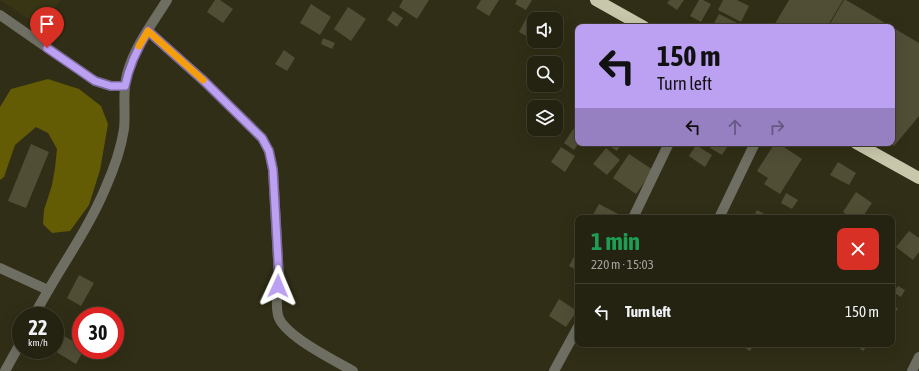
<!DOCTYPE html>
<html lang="en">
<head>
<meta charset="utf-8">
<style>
  :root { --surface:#242210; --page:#2c2a19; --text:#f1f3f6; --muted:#a3a49f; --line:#413f30 }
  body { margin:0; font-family:"Asap Condensed",sans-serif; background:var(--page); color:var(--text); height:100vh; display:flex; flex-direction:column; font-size:15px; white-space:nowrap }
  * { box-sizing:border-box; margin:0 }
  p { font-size:13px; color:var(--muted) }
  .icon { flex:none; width:22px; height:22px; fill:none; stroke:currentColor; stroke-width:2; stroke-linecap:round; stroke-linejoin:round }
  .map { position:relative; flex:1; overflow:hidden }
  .side { position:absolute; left:575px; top:215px; width:320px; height:132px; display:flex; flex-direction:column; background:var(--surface); border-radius:8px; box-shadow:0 4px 16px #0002,0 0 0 1px var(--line) }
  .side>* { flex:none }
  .guide { position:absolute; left:575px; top:24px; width:320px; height:122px; border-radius:8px; box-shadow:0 4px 16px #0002,0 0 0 1px var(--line); background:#bca0f2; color:#111; overflow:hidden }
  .controls { position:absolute; left:527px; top:12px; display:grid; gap:8px }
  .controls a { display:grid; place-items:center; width:36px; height:36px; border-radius:8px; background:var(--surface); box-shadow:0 4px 16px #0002,0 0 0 1px var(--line); font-size:20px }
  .speed { position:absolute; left:12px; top:307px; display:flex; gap:8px; font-size:20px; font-weight:700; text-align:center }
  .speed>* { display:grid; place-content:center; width:52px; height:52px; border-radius:50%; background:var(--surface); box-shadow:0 4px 16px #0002,0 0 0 1px var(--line); line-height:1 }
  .speed small { font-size:10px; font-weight:400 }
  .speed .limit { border:6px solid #d22; background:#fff; color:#111 }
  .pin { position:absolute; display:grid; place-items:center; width:34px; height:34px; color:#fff; margin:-41px -17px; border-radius:50% 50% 50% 0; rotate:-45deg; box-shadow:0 0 4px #0007 }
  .pin .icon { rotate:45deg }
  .me { position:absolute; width:44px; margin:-22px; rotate:1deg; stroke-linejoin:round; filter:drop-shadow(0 0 3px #0008) }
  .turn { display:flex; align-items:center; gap:14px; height:84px; padding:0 16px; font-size:18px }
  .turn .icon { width:52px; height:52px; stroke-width:2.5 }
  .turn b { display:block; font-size:28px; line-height:34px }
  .lanes { display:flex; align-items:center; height:38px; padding:0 16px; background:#0003; justify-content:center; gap:20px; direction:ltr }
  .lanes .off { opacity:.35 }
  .round { display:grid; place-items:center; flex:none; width:42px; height:42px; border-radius:8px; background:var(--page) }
  .headline { display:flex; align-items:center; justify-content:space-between; height:68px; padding:0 16px }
  h1 { font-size:24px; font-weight:700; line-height:30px; color:#1e9e55 }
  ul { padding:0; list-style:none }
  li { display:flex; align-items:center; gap:12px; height:56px; padding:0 16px; border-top:1px solid var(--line) }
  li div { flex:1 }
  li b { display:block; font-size:15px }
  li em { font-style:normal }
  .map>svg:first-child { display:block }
</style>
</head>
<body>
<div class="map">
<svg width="919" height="371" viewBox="0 0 919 371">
  <rect width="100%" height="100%" fill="#302e16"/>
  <path fill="#383515" d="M 0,0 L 60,0 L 44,29 Z"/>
  <path fill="#635c04" d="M 48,79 L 79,89 L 101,106 L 108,124 L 100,170 L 89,205 L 70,231 L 52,233 L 43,224 L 44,210 L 52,185 L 55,168 L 57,149 L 48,133 L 36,127 L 15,145 L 4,177 L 0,180 L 0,107 L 11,89 Z"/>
  <g fill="#504e35">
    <path d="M 215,0 L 220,0 L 233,9 L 223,23 L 207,12 Z"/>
    <path d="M 403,0 L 429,0 L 417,19 L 399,7 Z"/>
    <path d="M 481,0 L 499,0 L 489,16 L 476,8 Z"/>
    <path d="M 517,0 L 532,0 L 526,10 L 515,4 Z"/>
    <path d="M 670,0 L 684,0 L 677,10 L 667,3 Z"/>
    <path d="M 699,0 L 703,0 L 711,4 L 701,22 L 690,16 Z"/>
    <path d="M 723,0 L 737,0 L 749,6 L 741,22 L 718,10 Z"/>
    <path d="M 789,0 L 843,0 L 827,27 L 773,27 Z"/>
    <path d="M 844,0 L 846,0 L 892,27 L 828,27 Z"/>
    <path d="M 311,4 L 331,17 L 320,35 L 300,23 Z"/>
    <path d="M 348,7 L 366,19 L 351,41 L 334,29 Z"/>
    <path d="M 393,11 L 403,18 L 397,27 L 387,20 Z"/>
    <path d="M 719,14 L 737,23 L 736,27 L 717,27 L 713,25 Z"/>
    <path d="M 527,17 L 534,20 L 534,35 L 532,39 L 519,32 Z"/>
    <path d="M 892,27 L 919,43 L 919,116 L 894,146 L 890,143 L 892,143 Z"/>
    <path d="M 323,38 L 335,43 L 332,49 L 321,44 Z"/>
    <path d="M 284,50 L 295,58 L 287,71 L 275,64 Z"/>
    <path d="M 578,122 L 579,143 L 574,150 L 564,143 Z"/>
    <path d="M 605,143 L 622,143 L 617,151 Z"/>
    <path d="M 714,143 L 727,143 L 729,144 L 722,155 L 710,148 Z"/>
    <path d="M 775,143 L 778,143 L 802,159 L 780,194 L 764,184 L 768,178 L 757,171 Z"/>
    <path d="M 31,144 L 49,152 L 26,208 L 8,201 Z"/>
    <path d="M 696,145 L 712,155 L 705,167 L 689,156 Z"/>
    <path d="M 561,147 L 575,156 L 565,172 L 551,162 Z"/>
    <path d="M 606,148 L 620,160 L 607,175 L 593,164 Z"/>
    <path d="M 629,154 L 653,170 L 636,194 L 613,178 Z"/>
    <path d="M 838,162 L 856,173 L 849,185 L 830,175 Z"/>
    <path d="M 856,192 L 872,203 L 862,218 L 852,218 L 843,212 Z"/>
    <path d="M 786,193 L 798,200 L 792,209 L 781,203 Z"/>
    <path d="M 599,204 L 622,216 L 621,218 L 591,218 Z"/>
    <path d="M 757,210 L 772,218 L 753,218 Z"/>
    <path d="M 909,231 L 919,238 L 919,252 L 913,260 L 896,247 Z"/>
    <path d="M 578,249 L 578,271 L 569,266 Z"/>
    <path d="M 79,275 L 94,283 L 81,306 L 67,298 Z"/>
    <path d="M 898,286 L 905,290 L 901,297 L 893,292 Z"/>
    <path d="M 559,299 L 577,311 L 566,327 L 549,316 Z"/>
    <path d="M 892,304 L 898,309 L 892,315 Z"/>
    <path d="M 59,333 L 81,346 L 81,350 L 84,350 L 76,364 L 53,350 L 55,350 L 55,339 Z"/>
    <path d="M 743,344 L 754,344 L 750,351 L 742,346 Z"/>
    <path d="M 855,344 L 869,344 L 863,351 Z"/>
  </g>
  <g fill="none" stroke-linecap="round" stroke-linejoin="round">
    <g stroke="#6e6e62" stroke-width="10">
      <path d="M 0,15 L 95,81 L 111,86 L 125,86"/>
      <path d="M 148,31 L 204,81 L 262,138 L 269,151 L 273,170 L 279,278 C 278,289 275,303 278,315 C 282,335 336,361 353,371"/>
      <path d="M 633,218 L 669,143"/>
      <path d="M 719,218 L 755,143"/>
      <path d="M 0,268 L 48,290"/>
      <path d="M 34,316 C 56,273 86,234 105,189 C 113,171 121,149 124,129 C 126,111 122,92 127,74 C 134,47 152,24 167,0"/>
      <path d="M 5,371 L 21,342"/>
      <path d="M 554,371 L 578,327"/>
      <path d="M 912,371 L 919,357"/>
    </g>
    <g stroke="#c9c7ab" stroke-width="12">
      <path d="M 596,0 L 644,27"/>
      <path d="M 856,143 L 919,178"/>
    </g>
  </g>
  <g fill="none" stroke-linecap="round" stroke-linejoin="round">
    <g stroke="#7a689d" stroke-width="10">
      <path id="route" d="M 47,48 L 95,81 L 111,86 L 125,86 C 129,66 137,49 148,31 L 204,81 L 262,138 L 269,151 L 273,170 L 279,278 L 278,286"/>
    </g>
    <use href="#route" stroke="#bca0f2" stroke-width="7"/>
    <path stroke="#f59e0b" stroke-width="7" d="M 139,46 L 148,31 L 203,80"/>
  </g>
</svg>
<div class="controls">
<a><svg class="icon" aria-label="sound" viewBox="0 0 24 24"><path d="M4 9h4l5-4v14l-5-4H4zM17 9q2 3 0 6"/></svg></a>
<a><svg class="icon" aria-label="search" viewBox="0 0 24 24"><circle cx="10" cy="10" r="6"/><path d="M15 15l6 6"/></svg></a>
<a><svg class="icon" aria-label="layers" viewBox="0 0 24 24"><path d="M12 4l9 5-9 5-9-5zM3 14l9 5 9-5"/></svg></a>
</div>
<div class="speed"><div>22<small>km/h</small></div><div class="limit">30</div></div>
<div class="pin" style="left:47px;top:48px;background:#d93025"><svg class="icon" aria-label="arrive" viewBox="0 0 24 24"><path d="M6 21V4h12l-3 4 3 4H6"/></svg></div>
<svg class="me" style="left:278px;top:286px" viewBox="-20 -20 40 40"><path d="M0-17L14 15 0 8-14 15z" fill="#bca0f2" stroke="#fff" stroke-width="4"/></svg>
<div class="guide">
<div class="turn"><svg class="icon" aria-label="left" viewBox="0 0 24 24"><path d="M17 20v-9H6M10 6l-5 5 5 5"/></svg><div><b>150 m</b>Turn left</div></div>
<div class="lanes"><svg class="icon" aria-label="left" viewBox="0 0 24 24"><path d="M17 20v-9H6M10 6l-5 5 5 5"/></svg><svg class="icon off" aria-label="ahead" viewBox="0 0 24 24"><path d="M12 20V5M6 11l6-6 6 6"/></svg><svg class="icon off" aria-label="right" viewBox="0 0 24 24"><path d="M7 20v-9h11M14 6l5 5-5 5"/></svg></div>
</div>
<section class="side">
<div class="headline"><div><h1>1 min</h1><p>220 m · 15:03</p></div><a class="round" style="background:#d93025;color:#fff"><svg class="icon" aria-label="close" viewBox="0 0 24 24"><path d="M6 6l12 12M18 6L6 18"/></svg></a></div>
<ul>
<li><svg class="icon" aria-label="left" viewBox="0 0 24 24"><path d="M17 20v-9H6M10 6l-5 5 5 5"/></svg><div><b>Turn left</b></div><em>150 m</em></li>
</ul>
</section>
</div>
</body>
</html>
